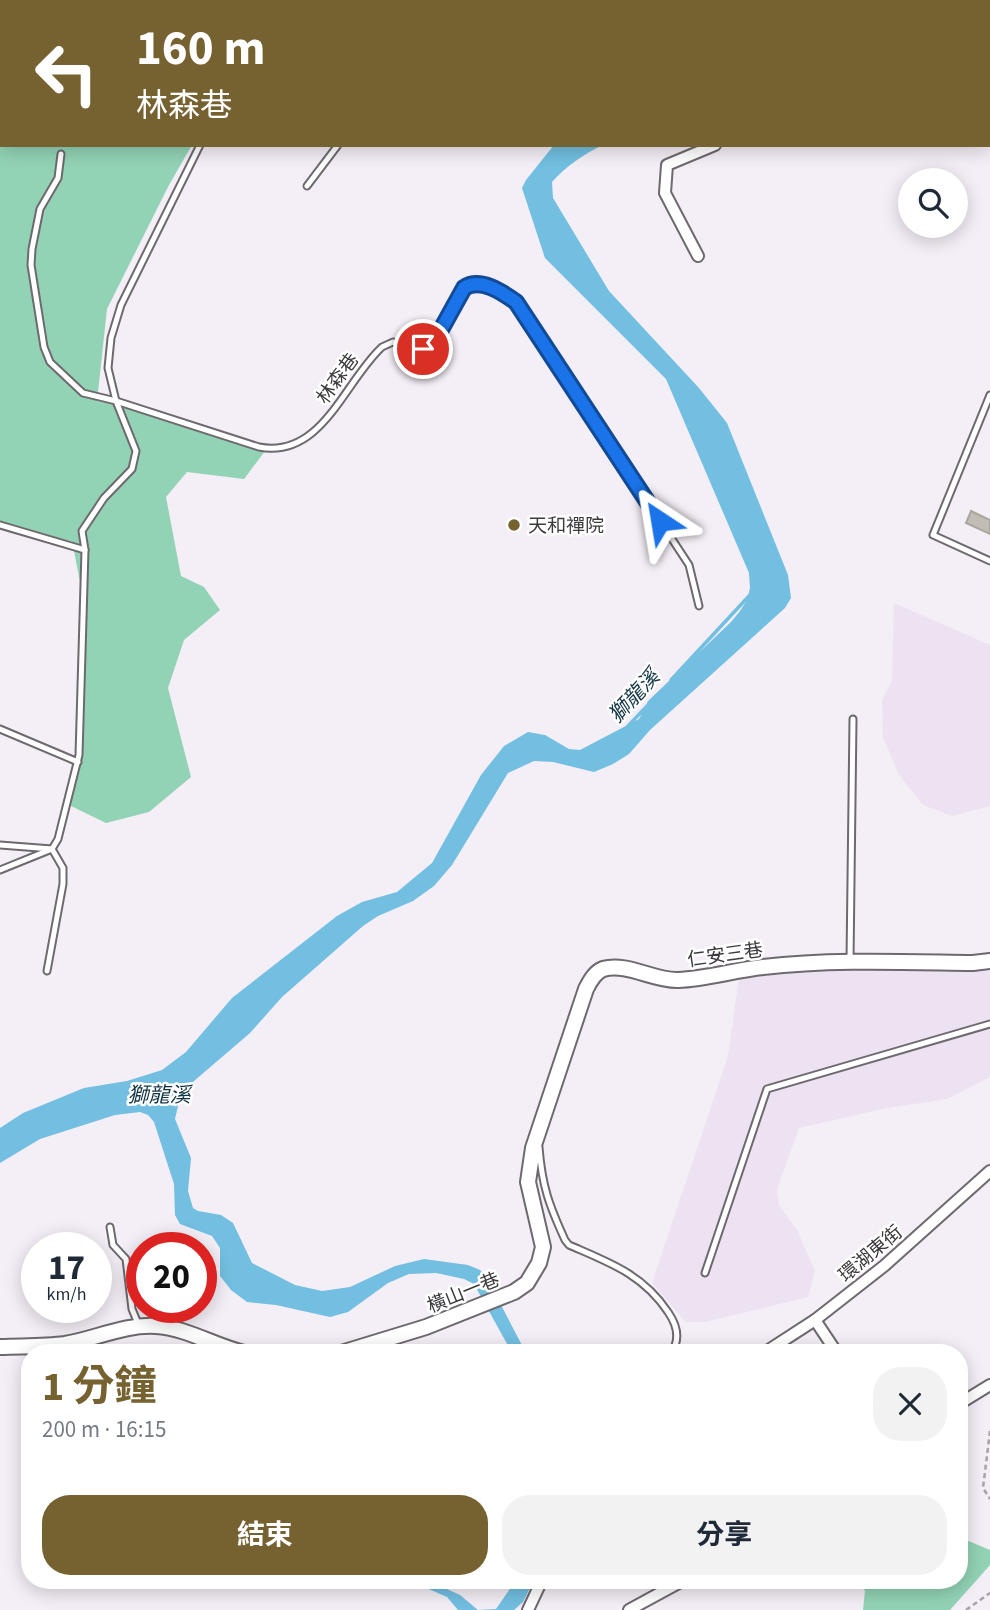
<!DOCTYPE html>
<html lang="zh-TW">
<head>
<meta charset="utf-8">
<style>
  :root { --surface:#fff; --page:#f2f2f3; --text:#1f2937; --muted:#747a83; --accent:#766231 }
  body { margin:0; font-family:"Source Sans 3","Noto Sans TC",sans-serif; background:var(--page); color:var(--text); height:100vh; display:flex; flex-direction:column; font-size:26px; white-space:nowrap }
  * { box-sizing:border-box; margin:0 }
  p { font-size:23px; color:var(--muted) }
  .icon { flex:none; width:38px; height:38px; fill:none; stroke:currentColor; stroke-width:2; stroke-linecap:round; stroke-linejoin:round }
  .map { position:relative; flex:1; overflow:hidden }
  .side { position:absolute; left:21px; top:1344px; width:947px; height:245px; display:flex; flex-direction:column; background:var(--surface); border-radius:28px; box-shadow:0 4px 18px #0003 }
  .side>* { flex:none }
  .hud { position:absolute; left:0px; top:0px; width:990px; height:147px; box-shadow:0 4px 18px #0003; background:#766231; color:#fff; overflow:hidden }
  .buttons { position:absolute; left:898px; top:168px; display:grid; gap:14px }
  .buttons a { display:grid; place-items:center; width:70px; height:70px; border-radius:50%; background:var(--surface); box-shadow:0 4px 18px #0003; font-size:35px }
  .speed { position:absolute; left:21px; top:1232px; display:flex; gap:14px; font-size:35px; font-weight:700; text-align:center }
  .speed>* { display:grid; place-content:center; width:91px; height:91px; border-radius:50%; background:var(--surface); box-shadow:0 4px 18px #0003; line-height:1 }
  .speed small { font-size:18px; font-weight:400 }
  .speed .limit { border:10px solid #d22; background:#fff; color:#111 }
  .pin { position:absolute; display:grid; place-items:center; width:60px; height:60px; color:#fff; margin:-30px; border:4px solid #fff; border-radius:50%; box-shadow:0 2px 7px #0007 }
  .me { position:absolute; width:77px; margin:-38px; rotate:327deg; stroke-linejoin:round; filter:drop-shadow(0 0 5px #0008) }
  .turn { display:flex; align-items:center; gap:24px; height:147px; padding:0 21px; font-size:32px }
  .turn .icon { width:91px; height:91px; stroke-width:2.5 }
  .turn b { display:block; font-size:49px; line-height:60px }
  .round { display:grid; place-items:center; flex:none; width:74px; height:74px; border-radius:28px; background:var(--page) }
  .summary { display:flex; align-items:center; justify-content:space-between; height:119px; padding:0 21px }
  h1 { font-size:42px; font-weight:700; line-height:52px; color:var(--accent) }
  .button { display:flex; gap:14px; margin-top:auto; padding:14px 21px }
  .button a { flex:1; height:80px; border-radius:28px; background:var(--accent); color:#fff; font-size:28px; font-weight:700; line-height:80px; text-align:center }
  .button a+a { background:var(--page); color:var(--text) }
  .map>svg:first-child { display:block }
</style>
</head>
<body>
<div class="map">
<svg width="990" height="1610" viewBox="0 0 990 1610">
  <rect width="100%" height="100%" fill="#f4eef6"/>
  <g fill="#ede2f1">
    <path d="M 894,603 L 990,645 L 990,806 L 952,816 L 923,805 L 899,775 L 883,737 L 882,700 L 892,681 Z"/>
    <path d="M 899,965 L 957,970 L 990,966 L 990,1077 L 947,1099 L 882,1109 L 799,1128 L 777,1189 L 779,1205 L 797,1230 L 815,1271 L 808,1297 L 705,1322 L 686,1322 L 652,1283 L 728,1056 L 739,978 L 849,966 Z"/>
  </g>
  <g fill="#92d3b5">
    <path d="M 0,0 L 295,0 L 2,2 L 2,145 L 192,145 L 169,185 L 107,309 L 97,401 L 154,412 L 268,447 L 244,479 L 187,472 L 166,497 L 181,576 L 204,587 L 220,610 L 184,640 L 168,688 L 191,777 L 149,812 L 106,823 L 71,806 L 82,712 L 87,617 L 72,541 L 16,534 L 0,529 Z"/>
    <path d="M 959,1537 L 990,1550 L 990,1565 L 950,1610 L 863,1610 L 865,1591 L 858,1580 L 959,1580 Z"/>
  </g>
  <g fill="#72bfe1">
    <path d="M 554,145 L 603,145 C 584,154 566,166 552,182 L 553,198 L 609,291 L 699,388 L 727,423 L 788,575 L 791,598 L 785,608 L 650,730 L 629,754 L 613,764 L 594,772 L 553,762 L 534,761 L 508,773 L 452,865 L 434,886 L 413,901 L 378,916 L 363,926 L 282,997 L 250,1033 L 194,1081 L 178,1106 L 175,1119 L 191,1158 L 188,1191 L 193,1208 L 198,1211 L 221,1215 L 233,1223 L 252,1263 L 295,1285 L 322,1291 L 350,1287 L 395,1266 L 424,1259 L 468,1265 L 480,1270 L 487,1278 L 526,1353 L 512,1353 L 474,1284 L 464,1279 L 436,1273 L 409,1274 L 388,1283 L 348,1312 L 330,1317 L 276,1305 L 247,1302 L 231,1290 L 220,1276 L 220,1248 L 212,1236 L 180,1224 L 175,1215 L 174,1184 L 154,1122 L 148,1115 L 140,1112 L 115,1115 L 40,1139 L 0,1163 L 0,1128 L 23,1113 L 84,1088 L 127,1081 L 162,1070 L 186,1052 L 232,998 L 337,916 L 362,902 L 397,892 L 432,863 L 481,775 L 504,746 L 528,732 L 545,735 L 569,749 L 580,750 L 639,719 L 648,701 L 731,622 L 740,611 L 747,600 L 750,588 L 749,573 L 666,379 L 545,258 L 522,188 L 526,180 Z"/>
    <path d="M 408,1580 L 427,1580 L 460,1595 L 478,1610 L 496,1609 L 516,1580 L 534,1580 L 523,1602 L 514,1610 L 458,1610 L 447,1597 Z"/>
  </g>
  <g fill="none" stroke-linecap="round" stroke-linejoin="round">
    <g stroke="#72bfe1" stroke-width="3.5">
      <path d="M 671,680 L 749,596"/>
      <path d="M 628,726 L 647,706"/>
    </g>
  </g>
  <path fill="#c1bcb4" stroke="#aaa59d" stroke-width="2" d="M 971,511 L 990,520 L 990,534 L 966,523 Z"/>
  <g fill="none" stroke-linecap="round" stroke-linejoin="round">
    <g stroke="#6e696f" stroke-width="9">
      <g id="service">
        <path d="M 310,2 L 311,0"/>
        <path d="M 430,2 L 430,0"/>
        <path d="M 200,145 L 121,305 L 111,338 L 108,368 L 116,401 L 259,447 C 322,459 344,382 382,347 L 393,342 L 428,349 L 464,288 C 480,277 502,292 516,301 L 689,565 L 699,606"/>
        <path d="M 307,186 L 338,145"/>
        <path d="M 990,395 L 933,535 L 990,561"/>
        <path d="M 0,525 L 85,550"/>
        <path d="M 0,729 L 78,762"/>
        <path d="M 0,845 L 52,849 L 63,868 L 63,884 L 47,971"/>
        <path d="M 0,870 L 52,849 L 58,839 L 79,755 L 85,550 L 82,531 L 104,498 L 132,469 L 136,451 L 116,401 L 83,393 L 50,362 L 44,347 L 31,265 L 32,249 L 40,209 L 58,178 L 61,154"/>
        <path d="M 850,961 L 853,719"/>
        <path d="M 539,1147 C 542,1186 549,1205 565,1240 L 569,1245 C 608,1262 643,1274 668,1312 C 677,1325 681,1339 671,1353"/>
        <path d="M 110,1227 L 113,1245 L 126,1259 L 132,1309 L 139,1326"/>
        <path d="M 705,1273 L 767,1089 L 990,1024"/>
      </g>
    </g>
    <g stroke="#6e696f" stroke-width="14">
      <g id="minor">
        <path d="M 854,0 L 857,2"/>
        <path d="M 974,0 L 978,2"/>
        <path d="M 960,2 L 963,0"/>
        <path d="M 989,6 L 990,7"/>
        <path d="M 989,61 L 990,61"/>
        <path d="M 698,256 L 665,193 L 667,165 L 715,145"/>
        <path d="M 815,1320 L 837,1353"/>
        <path d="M 764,1353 L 815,1320 L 884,1266 L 990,1171"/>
        <path d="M 959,1404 L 990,1385"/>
        <path d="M 528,1610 L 542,1580"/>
        <path d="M 629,1610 L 684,1580"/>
      </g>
    </g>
    <g stroke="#6e696f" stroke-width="18">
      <g id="tertiary">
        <path d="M 0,1347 C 21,1346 44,1347 65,1344 C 95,1339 125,1324 156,1326 C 187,1328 214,1346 244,1353"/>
        <path d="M 341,1353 L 426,1327 L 514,1292 L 527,1283 L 539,1263 L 543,1247 L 528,1182 L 533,1148 L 586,989 C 590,981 595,972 603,969 C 627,962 654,981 678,980 C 707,979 734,970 763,967 C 832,959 903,962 973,963 L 990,961"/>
      </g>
    </g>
    <g stroke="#6e696f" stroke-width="19">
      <g id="secondary">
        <path d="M 893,0 L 897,2"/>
        <path d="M 937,0 L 941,2"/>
        <path d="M 989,23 L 990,23"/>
        <path d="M 989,42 L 990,43"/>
      </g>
    </g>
    <g stroke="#a6a2a8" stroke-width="2.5" stroke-dasharray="5 3.5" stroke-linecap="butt">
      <path d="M 990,1431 L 983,1488 L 990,1499"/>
      <path d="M 966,1610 L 990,1593"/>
    </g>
    <use href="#service" stroke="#fff" stroke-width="5"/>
    <use href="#minor" stroke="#fff" stroke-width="10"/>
    <use href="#tertiary" stroke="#fff" stroke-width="14"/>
    <use href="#secondary" stroke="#fce1e5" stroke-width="16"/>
  </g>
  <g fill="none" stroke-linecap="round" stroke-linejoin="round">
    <g stroke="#114b97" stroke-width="18">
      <path id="route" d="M 423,349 L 428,349 L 433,344 L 464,288 C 480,277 502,292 516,302 L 660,521"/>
    </g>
    <use href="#route" stroke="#1a73e8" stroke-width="12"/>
  </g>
  <circle fill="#766231" stroke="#fff" stroke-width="2.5" cx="514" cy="525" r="7"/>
  <g text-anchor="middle" stroke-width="5" stroke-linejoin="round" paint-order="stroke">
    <g font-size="19" fill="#3d3a3e" stroke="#fff">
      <text transform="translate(337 378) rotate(-54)" y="7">林森巷</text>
      <text transform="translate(725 954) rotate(-8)" y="7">仁安三巷</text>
      <text transform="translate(870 1253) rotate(-40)" y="7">環湖東街</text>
      <text transform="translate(463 1292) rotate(-22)" y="7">橫山一巷</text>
    </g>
    <g font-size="19" fill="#3d3a3e" stroke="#fff" text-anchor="start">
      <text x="528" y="532">天和禪院</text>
    </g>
    <g font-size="21" font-style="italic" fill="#123644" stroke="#fff">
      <text transform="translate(634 696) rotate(-47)" y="7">獅龍溪</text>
      <text x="159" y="1102">獅龍溪</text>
    </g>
  </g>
</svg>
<div class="buttons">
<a><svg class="icon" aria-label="search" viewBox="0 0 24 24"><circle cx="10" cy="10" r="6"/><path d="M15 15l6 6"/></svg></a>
</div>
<div class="speed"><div>17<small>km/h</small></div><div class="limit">20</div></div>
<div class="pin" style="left:423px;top:349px;background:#d93025"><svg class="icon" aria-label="arrive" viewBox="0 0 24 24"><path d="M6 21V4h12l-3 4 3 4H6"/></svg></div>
<svg class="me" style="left:660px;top:521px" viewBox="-20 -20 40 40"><path d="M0-17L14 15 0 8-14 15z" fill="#1a73e8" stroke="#fff" stroke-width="4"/></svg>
<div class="hud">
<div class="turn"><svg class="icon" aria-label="left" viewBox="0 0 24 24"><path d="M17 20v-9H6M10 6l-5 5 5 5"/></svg><div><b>160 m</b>林森巷</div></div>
</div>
<section class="side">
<div class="summary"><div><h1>1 分鐘</h1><p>200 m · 16:15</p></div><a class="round"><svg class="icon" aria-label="close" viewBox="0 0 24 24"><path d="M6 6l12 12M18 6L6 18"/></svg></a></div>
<div class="button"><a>結束</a><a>分享</a></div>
</section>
</div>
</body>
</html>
